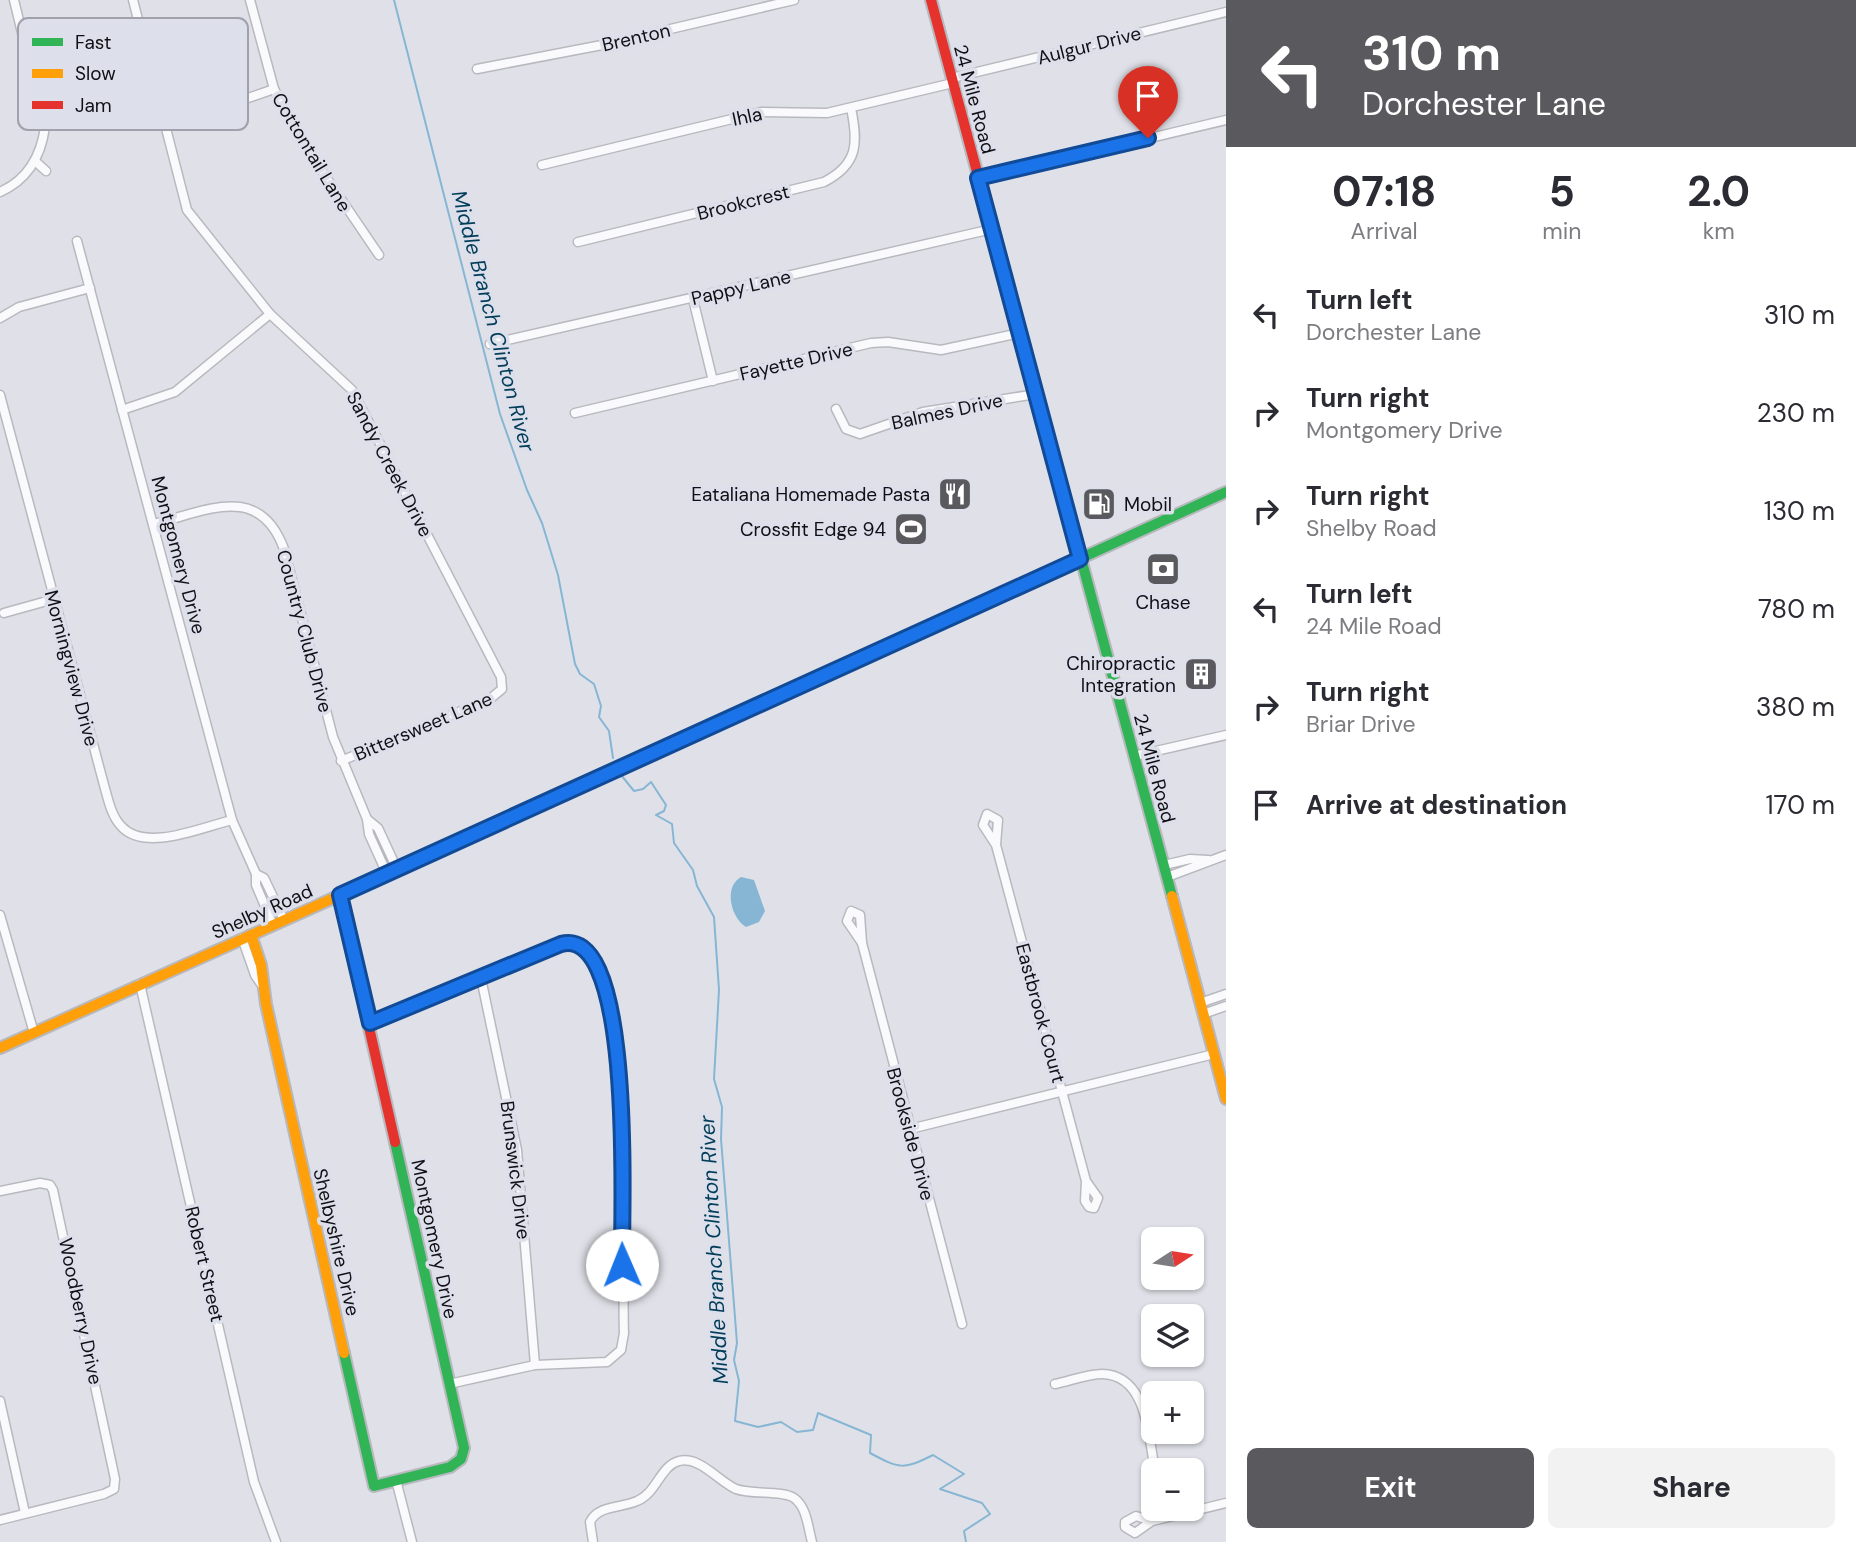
<!DOCTYPE html>
<html lang="en">
<head>
<meta charset="utf-8">
<style>
  :root { --surface:#fff; --page:#f2f2f3; --text:#2b2b33; --muted:#7c7c81; --accent:#59595e }
  body { margin:0; font-family:"DM Sans",sans-serif; background:var(--page); color:var(--text); height:100vh; display:flex; flex-direction:column; font-size:26px; white-space:nowrap }
  * { box-sizing:border-box; margin:0 }
  p { font-size:23px; color:var(--muted) }
  .icon { flex:none; width:38px; height:38px; fill:none; stroke:currentColor; stroke-width:2; stroke-linecap:round; stroke-linejoin:round }
  .map { position:relative; flex:1; overflow:hidden }
  .sheet { display:flex; flex-direction:column; background:var(--surface); width:630px }
  .sheet>* { flex:none }
  .banner { background:#59595e; color:#fff; overflow:hidden }
  .needle { width:46px; rotate:78deg }
  .tools { position:absolute; left:1141px; top:1227px; display:grid; gap:14px }
  .tools a { display:grid; place-items:center; width:63px; height:63px; border-radius:10px; background:var(--surface); box-shadow:0 2px 5px #0004; font-size:35px }
  .pin { position:absolute; display:grid; place-items:center; width:60px; height:60px; color:#fff; margin:-72px -30px; border-radius:50% 50% 50% 0; rotate:-45deg; box-shadow:0 0 7px #0007 }
  .pin .icon { rotate:45deg }
  .me { position:absolute; width:77px; margin:-38px; rotate:359deg; stroke-linejoin:round; filter:drop-shadow(0 0 5px #0008) }
  .turn { display:flex; align-items:center; gap:24px; height:147px; padding:0 21px; font-size:32px }
  .turn .icon { width:91px; height:91px; stroke-width:2.5 }
  .turn b { display:block; font-size:49px; line-height:60px }
  .eta { display:flex; justify-content:space-evenly; align-items:center; height:119px; text-align:center }
  .eta b { font-size:42px; font-weight:700; line-height:49px }
  .button { display:flex; gap:14px; margin-top:auto; padding:14px 21px }
  .button a { flex:1; height:80px; border-radius:10px; background:var(--accent); color:#fff; font-size:28px; font-weight:700; line-height:80px; text-align:center }
  .button a+a { background:var(--page); color:var(--text) }
  ul { padding:0; list-style:none }
  li { display:flex; align-items:center; gap:21px; height:98px; padding:0 21px }
  li div { flex:1 }
  li b { display:block; font-size:26px }
  li em { font-style:normal }
  main { display:flex; flex:1; min-height:0 }
  .map>svg:first-child { display:block }
</style>
</head>
<body>
<main>
<div class="map">
<svg width="1226" height="1542" viewBox="0 0 1226 1542">
  <rect width="100%" height="100%" fill="#e0e1e8"/>
  <path fill="#86b6d4" d="M 741,877 L 754,880 L 765,911 L 759,922 L 746,927 C 731,918 723,887 741,877 Z"/>
  <g fill="none" stroke-linecap="round" stroke-linejoin="round">
    <g stroke="#86b6d4" stroke-width="2">
      <path d="M 394,0 L 500,414 L 527,490 L 542,523 L 558,575 L 575,664 L 580,674 L 594,684 L 601,706 L 599,717 L 609,731 L 613,758"/>
      <path d="M 621,775 L 634,791 L 643,789 L 651,782 L 666,805 L 664,811 L 656,815 L 672,824 L 674,843 L 693,870 L 697,886 L 714,917 L 719,990 L 714,1079 L 722,1107 L 721,1139 L 737,1343 L 734,1360 L 739,1381 L 735,1421 L 758,1427 L 781,1422 L 797,1432 L 813,1430 L 818,1413 L 871,1435 L 870,1453 C 900,1469 903,1470 933,1455 L 964,1474 L 940,1489 L 982,1503 L 990,1514 L 964,1531 L 966,1542"/>
    </g>
    <g stroke="#b8b9bf" stroke-width="11">
      <g id="street">
        <path d="M 133,0 L 187,210 L 270,314 L 352,390 L 501,677 L 502,689 L 490,699 L 341,761"/>
        <path d="M 250,0 L 274,89 L 309,152 L 379,255"/>
        <path d="M 477,69 L 602,45 L 794,0"/>
        <path d="M 952,78 L 1226,12"/>
        <path d="M 165,127 L 274,89"/>
        <path d="M 35,161 L 46,171"/>
        <path d="M 542,165 L 761,112 L 827,113 L 953,83"/>
        <path d="M 978,179 L 1226,120"/>
        <path d="M 0,192 C 27,180 41,156 45,127 L 14,0"/>
        <path d="M 77,241 L 232,820 L 256,874 L 256,885 L 273,925"/>
        <path d="M 578,242 L 824,182 C 859,164 858,142 851,108"/>
        <path d="M 693,299 L 713,381"/>
        <path d="M 0,318 L 19,307 L 90,288"/>
        <path d="M 490,344 L 992,229"/>
        <path d="M 0,395 L 104,785 C 108,799 111,815 121,826 C 145,853 202,827 232,820"/>
        <path d="M 836,409 L 846,429 L 860,434 L 923,412 L 1036,394"/>
        <path d="M 122,410 L 175,392 L 270,314"/>
        <path d="M 575,413 L 871,343 L 888,342 L 941,350 L 1020,333"/>
        <path d="M 153,524 C 205,512 259,481 284,549 L 333,737 L 367,819"/>
        <path d="M 4,613 L 54,599"/>
        <path d="M 1134,756 L 1226,735"/>
        <path d="M 996,845 L 983,825 L 987,814 L 998,820 L 996,845 L 1086,1181 L 1085,1201 L 1089,1207 L 1094,1208 L 1098,1198 L 1086,1181"/>
        <path d="M 1164,865 L 1190,859 L 1208,860"/>
        <path d="M 256,874 L 264,878 L 284,920"/>
        <path d="M 387,874 L 369,834 L 367,819 L 378,828 L 397,869"/>
        <path d="M 1167,877 L 1226,855"/>
        <path d="M 851,911 L 860,915 L 862,943 L 847,921 Z"/>
        <path d="M 0,915 L 34,1033"/>
        <path d="M 242,938 L 255,975 L 261,984"/>
        <path d="M 862,943 L 962,1324"/>
        <path d="M 481,978 L 517,1150 L 535,1365"/>
        <path d="M 140,984 L 254,1482 L 276,1542"/>
        <path d="M 1200,1003 L 1226,994"/>
        <path d="M 1203,1014 L 1226,1006"/>
        <path d="M 370,1023 L 572,942 C 637,950 621,1277 624,1333 L 621,1350 L 607,1362 L 535,1365 L 449,1384"/>
        <path d="M 910,1129 L 1214,1054"/>
        <path d="M 0,1191 L 40,1183 L 50,1185 L 53,1190 L 115,1479 L 114,1489 L 104,1494 L 0,1520"/>
        <path d="M 1055,1384 C 1070,1381 1087,1374 1102,1374 C 1148,1375 1148,1437 1155,1470"/>
        <path d="M 0,1401 L 25,1513"/>
        <path d="M 396,1480 L 412,1542"/>
        <path d="M 1152,1521 L 1136,1516 L 1125,1522 L 1125,1527 L 1135,1533 L 1152,1521 L 1226,1503"/>
        <path d="M 593,1542 L 590,1522 C 598,1505 622,1508 637,1501 C 657,1493 660,1466 679,1461 C 700,1456 718,1481 736,1489 C 752,1495 782,1490 794,1498 C 807,1507 808,1528 812,1542"/>
      </g>
    </g>
    <g stroke="#b8b9bf" stroke-width="14">
      <g id="fast">
        <path d="M 1014,310 L 1172,896"/>
        <path d="M 496,825 L 1226,492"/>
        <path d="M 344,1353 L 374,1486 L 450,1467 L 461,1459 L 464,1448 L 395,1142"/>
      </g>
    </g>
    <g stroke="#b8b9bf" stroke-width="14">
      <g id="slow">
        <path d="M 1172,896 L 1226,1099"/>
        <path d="M 251,935 L 261,965 L 266,1004 L 344,1353"/>
        <path d="M 0,1048 L 496,825"/>
      </g>
    </g>
    <g stroke="#b8b9bf" stroke-width="14">
      <g id="jam">
        <path d="M 931,0 L 1014,310"/>
        <path d="M 339,895 L 395,1142"/>
      </g>
    </g>
    <use href="#street" stroke="#fafafc" stroke-width="8"/>
    <use href="#fast" stroke="#30b455" stroke-width="10"/>
    <use href="#slow" stroke="#ff9f0a" stroke-width="10"/>
    <use href="#jam" stroke="#e5322d" stroke-width="10"/>
  </g>
  <g fill="none" stroke-linecap="round" stroke-linejoin="round">
    <g stroke="#114b97" stroke-width="18">
      <path id="route" d="M 622,1265 C 621,1220 636,923 561,944 L 370,1023 L 340,895 L 1080,559 L 978,178 L 1148,138"/>
    </g>
    <use href="#route" stroke="#1a73e8" stroke-width="12"/>
  </g>
  <defs>
    <g id="restaurant-square" transform="scale(1.75)"><rect x="-9" y="-9" width="18" height="18" rx="4" fill="#59595e" stroke="#dddfeb"/><path d="M-5-6h1v4h1v-4h1v4h1v-4h1v5L-1.5 .5V6h-2V.5L-5-1ZM5-6V6H3V1.5H1.5Q1.5-4 5-6Z" fill="#fff"/></g>
    <g id="fuel-square" transform="scale(1.75)"><rect x="-9" y="-9" width="18" height="18" rx="4" fill="#59595e" stroke="#dddfeb"/><path d="M-5.5-6h7V0h2V4h1.3V-2.5L3-4.5l.8-.8L6-3V5H2.5V1h-1V6h-7ZM-4.2-4.7v3.2H.2V-4.7Z" fill="#fff"/></g>
    <g id="stadium-square" transform="scale(1.75)"><rect x="-9" y="-9" width="18" height="18" rx="4" fill="#59595e" stroke="#dddfeb"/><path d="M0-5a6.5 5 0 1 0 0 10a6.5 5 0 1 0 0-10ZM-3.5-1.8h7v3.6h-7Z" fill="#fff"/></g>
    <g id="bank-square" transform="scale(1.75)"><rect x="-9" y="-9" width="18" height="18" rx="4" fill="#59595e" stroke="#dddfeb"/><path d="M-6-4H6V4H-6ZM0-2.3a2.3 2.3 0 1 0 0 4.6a2.3 2.3 0 1 0 0-4.6Z" fill="#fff"/></g>
    <g id="building-square" transform="scale(1.75)"><rect x="-9" y="-9" width="18" height="18" rx="4" fill="#59595e" stroke="#dddfeb"/><path d="M-4-6H4V6H1V3H-1V6H-4ZM-2.5-4.3h1.7v1.8h-1.7ZM.8-4.3h1.7v1.8H.8ZM-2.5-1h1.7V.8h-1.7ZM.8-1h1.7V.8H.8Z" fill="#fff"/></g>
  </defs>
  <g fill-rule="evenodd">
    <use href="#restaurant-square" x="955" y="494"/>
    <use href="#fuel-square" x="1099" y="504"/>
    <use href="#stadium-square" x="911" y="529"/>
    <use href="#bank-square" x="1163" y="569"/>
    <use href="#building-square" x="1201" y="674"/>
  </g>
  <g text-anchor="middle" stroke-width="7" stroke-linejoin="round" paint-order="stroke">
    <g font-size="19" fill="#101014" stroke="#dddfeb">
      <text transform="translate(636 37) rotate(-13)" y="7">Brenton</text>
      <text transform="translate(1089 45) rotate(-14)" y="7">Aulgur Drive</text>
      <text transform="translate(975 99) rotate(75)" y="7">24 Mile Road</text>
      <text transform="translate(747 116) rotate(-12)" y="7">Ihla</text>
      <text transform="translate(312 152) rotate(59)" y="7">Cottontail Lane</text>
      <text transform="translate(743 202) rotate(-14)" y="7">Brookcrest</text>
      <text transform="translate(741 287) rotate(-13)" y="7">Pappy Lane</text>
      <text transform="translate(796 361) rotate(-13)" y="7">Fayette Drive</text>
      <text transform="translate(947 411) rotate(-12)" y="7">Balmes Drive</text>
      <text transform="translate(390 464) rotate(62)" y="7">Sandy Creek Drive</text>
      <text transform="translate(179 555) rotate(75)" y="7">Montgomery Drive</text>
      <text transform="translate(305 631) rotate(75)" y="7">Country Club Drive</text>
      <text transform="translate(72 668) rotate(75)" y="7">Morningview Drive</text>
      <text transform="translate(423 726) rotate(-23)" y="7">Bittersweet Lane</text>
      <text transform="translate(1155 768) rotate(75)" y="7">24 Mile Road</text>
      <text transform="translate(262 911) rotate(-24)" y="7">Shelby Road</text>
      <text transform="translate(1041 1013) rotate(75)" y="7">Eastbrook Court</text>
      <text transform="translate(911 1134) rotate(75)" y="7">Brookside Drive</text>
      <text transform="translate(516 1170) rotate(83)" y="7">Brunswick Drive</text>
      <text transform="translate(435 1239) rotate(78)" y="7">Montgomery Drive</text>
      <text transform="translate(337 1242) rotate(77)" y="7">Shelbyshire Drive</text>
      <text transform="translate(205 1264) rotate(77)" y="7">Robert Street</text>
      <text transform="translate(81 1311) rotate(78)" y="7">Woodberry Drive</text>
    </g>
    <g font-size="19" fill="#101014" stroke="#dddfeb" text-anchor="end">
      <text x="930" y="501">Eataliana Homemade Pasta</text>
      <text x="1124" y="511" text-anchor="start">Mobil</text>
      <text x="886" y="536">Crossfit Edge 94</text>
      <text x="1163" y="609" text-anchor="middle">Chase</text>
      <text x="1176" y="670">Chiropractic<tspan x="1176" dy="22">Integration</tspan></text>
    </g>
    <g font-size="21" font-style="italic" fill="#023d59" stroke="#dddfeb">
      <text transform="translate(493 321) rotate(75)" y="7">Middle Branch Clinton River</text>
      <text transform="translate(714 1250) rotate(-93)" y="7">Middle Branch Clinton River</text>
    </g>
  </g>
  <rect x="18" y="18" width="230" height="112" rx="10" fill="#dddfeb" stroke="#a0a1aa" stroke-width="2"/>
  <rect x="32" y="38" width="31" height="8" fill="#30b455"/>
  <rect x="32" y="69" width="31" height="9" fill="#ff9f0a"/>
  <rect x="32" y="101" width="31" height="8" fill="#e5322d"/>
  <g font-size="19" fill="#101014">
    <text x="75" y="49">Fast</text>
    <text x="75" y="80">Slow</text>
    <text x="75" y="112">Jam</text>
  </g>
</svg>
<div class="tools">
<a><svg class="needle" viewBox="-14 -14 28 28"><path d="M0-13l5 13h-10z" fill="#e53935"/><path d="M0 13l5-13h-10z" fill="#7c7c81"/></svg></a>
<a><svg class="icon" aria-label="layers" viewBox="0 0 24 24"><path d="M12 4l9 5-9 5-9-5zM3 14l9 5 9-5"/></svg></a>
<a>+</a>
<a>−</a>
</div>
<div class="pin" style="left:1148px;top:138px;background:#d93025"><svg class="icon" aria-label="arrive" viewBox="0 0 24 24"><path d="M6 21V4h12l-3 4 3 4H6"/></svg></div>
<svg class="me" style="left:622px;top:1265px" viewBox="-20 -20 40 40"><circle r="19" fill="#fff"/><path d="M0-13L10 11 0 6-10 11z" fill="#1a73e8"/></svg>
</div>
<section class="sheet">
<div class="banner">
<div class="turn"><svg class="icon" aria-label="left" viewBox="0 0 24 24"><path d="M17 20v-9H6M10 6l-5 5 5 5"/></svg><div><b>310 m</b>Dorchester Lane</div></div>
</div>
<div class="eta">
<div><b>07:18</b><p>Arrival</p></div>
<div><b>5</b><p>min</p></div>
<div><b>2.0</b><p>km</p></div>
</div>
<ul>
<li><svg class="icon" aria-label="left" viewBox="0 0 24 24"><path d="M17 20v-9H6M10 6l-5 5 5 5"/></svg><div><b>Turn left</b><p>Dorchester Lane</p></div><em>310 m</em></li>
<li><svg class="icon" aria-label="right" viewBox="0 0 24 24"><path d="M7 20v-9h11M14 6l5 5-5 5"/></svg><div><b>Turn right</b><p>Montgomery Drive</p></div><em>230 m</em></li>
<li><svg class="icon" aria-label="right" viewBox="0 0 24 24"><path d="M7 20v-9h11M14 6l5 5-5 5"/></svg><div><b>Turn right</b><p>Shelby Road</p></div><em>130 m</em></li>
<li><svg class="icon" aria-label="left" viewBox="0 0 24 24"><path d="M17 20v-9H6M10 6l-5 5 5 5"/></svg><div><b>Turn left</b><p>24 Mile Road</p></div><em>780 m</em></li>
<li><svg class="icon" aria-label="right" viewBox="0 0 24 24"><path d="M7 20v-9h11M14 6l5 5-5 5"/></svg><div><b>Turn right</b><p>Briar Drive</p></div><em>380 m</em></li>
<li><svg class="icon" aria-label="arrive" viewBox="0 0 24 24"><path d="M6 21V4h12l-3 4 3 4H6"/></svg><div><b>Arrive at destination</b></div><em>170 m</em></li>
</ul>
<div class="button"><a>Exit</a><a>Share</a></div>
</section>
</main>
</body>
</html>
